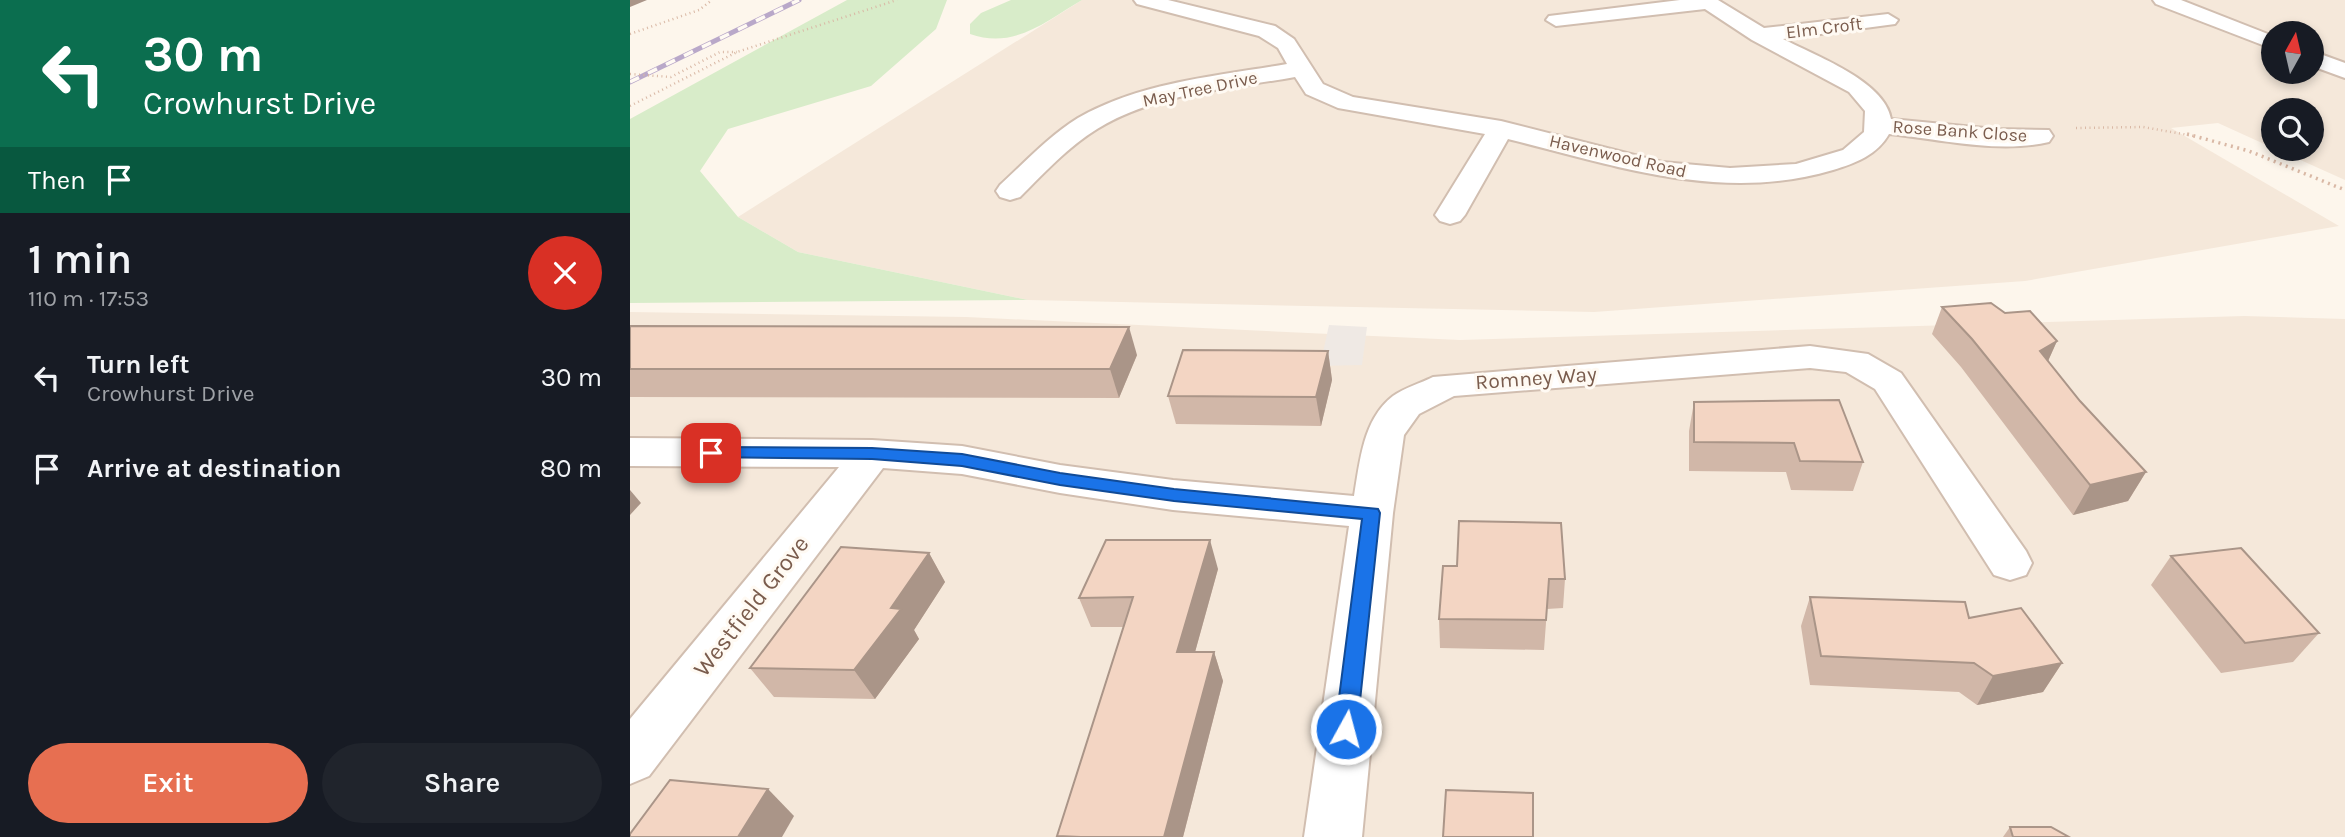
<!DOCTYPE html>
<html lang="en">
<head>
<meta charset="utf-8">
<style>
  :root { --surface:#171b24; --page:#20242c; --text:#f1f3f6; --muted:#9ea1a6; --accent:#e76f51 }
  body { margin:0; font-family:Karla,sans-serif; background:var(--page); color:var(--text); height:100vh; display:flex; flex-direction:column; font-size:26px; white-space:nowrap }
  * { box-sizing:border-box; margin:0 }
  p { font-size:23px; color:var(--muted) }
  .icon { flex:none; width:38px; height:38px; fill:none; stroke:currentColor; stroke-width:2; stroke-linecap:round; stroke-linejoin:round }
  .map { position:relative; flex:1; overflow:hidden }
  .details { display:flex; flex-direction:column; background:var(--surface); width:630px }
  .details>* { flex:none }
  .top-card { background:#0b6e4f; color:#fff; overflow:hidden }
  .needle { width:46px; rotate:8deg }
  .fabs { position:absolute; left:1631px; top:21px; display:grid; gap:14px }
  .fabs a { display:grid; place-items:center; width:63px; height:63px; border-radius:50%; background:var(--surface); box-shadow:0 4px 10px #0003; font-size:35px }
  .pin { position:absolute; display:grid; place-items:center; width:60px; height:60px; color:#fff; margin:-30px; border-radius:14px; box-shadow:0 4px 10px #0006 }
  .me { position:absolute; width:77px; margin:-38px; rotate:7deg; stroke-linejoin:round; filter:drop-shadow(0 0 5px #0008) }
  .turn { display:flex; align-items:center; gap:24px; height:147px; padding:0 28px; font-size:32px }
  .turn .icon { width:91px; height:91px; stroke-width:2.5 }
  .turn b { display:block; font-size:49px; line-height:60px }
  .then { display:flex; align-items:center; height:66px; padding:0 28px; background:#0003; gap:14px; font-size:26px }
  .round { display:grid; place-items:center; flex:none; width:74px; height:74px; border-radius:37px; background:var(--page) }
  .headline { display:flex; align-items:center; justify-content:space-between; height:119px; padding:0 28px }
  h1 { font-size:42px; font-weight:600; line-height:52px }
  .primary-button { display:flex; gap:14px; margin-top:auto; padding:14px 28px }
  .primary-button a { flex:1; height:80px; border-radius:42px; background:var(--accent); color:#fff; font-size:28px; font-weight:600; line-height:80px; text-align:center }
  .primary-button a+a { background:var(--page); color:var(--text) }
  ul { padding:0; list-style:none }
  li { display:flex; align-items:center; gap:21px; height:91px; padding:0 28px }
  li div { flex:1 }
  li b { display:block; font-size:26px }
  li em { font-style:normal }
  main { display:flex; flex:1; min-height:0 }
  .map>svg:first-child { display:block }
</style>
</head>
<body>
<main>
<section class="details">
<div class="top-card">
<div class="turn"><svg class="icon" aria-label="left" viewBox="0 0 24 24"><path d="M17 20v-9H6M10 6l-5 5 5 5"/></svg><div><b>30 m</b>Crowhurst Drive</div></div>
<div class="then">Then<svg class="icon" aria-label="arrive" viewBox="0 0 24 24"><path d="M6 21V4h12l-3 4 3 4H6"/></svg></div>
</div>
<div class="headline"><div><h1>1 min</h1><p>110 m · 17:53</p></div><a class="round" style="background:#d93025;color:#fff"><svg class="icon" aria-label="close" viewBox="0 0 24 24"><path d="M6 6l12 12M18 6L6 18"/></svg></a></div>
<ul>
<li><svg class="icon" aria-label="left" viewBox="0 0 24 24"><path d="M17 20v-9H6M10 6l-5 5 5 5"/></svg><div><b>Turn left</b><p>Crowhurst Drive</p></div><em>30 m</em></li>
<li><svg class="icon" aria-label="arrive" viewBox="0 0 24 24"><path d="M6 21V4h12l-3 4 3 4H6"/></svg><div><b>Arrive at destination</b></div><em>80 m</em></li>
</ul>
<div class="primary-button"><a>Exit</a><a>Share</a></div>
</section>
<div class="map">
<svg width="1715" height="837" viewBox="0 0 1715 837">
  <rect width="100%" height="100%" fill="#fdf6ec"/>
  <g fill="#f5e8da" fill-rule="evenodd">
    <path d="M 452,0 L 1715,0 L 1715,180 L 1646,149 L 1682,149 L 1682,110 L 1643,110 L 1643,148 L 1588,123 L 1541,128 L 1709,226 L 1395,281 L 964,312 L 398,300 L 168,252 L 108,217 ZM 1643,33 L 1682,33 L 1682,72 L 1643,72 Z"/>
    <path d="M 0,312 L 336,317 L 830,340 L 1614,316 L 1715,319 L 1715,837 L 0,837 Z"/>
  </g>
  <path fill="#efe9e4" d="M 699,325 L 737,327 L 732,365 L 690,366 Z"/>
  <g fill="#d8ecc9">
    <path d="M 217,0 L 317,0 L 306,29 L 241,86 L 98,129 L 70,171 L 108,217 L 168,252 L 398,300 L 0,303 L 0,119 Z"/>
    <path d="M 381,0 L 452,0 C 416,21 384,50 340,34 L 340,24 L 351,13 Z"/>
  </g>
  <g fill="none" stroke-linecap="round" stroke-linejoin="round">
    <g stroke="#d1beb0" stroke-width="4">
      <g id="minor">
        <path d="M 504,0 L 538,0 L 645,26 L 664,39 L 693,84 L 723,97 L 871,121 L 1032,162 L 1100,168 L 1166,164 L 1213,150 L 1234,132 L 1235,111 L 1219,92 L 1122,40 L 1075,9 L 926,26 L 916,20 L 919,16 L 1050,0 L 1088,0 L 1134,28 L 1258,14 L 1268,20 L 1265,24 L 1153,39 C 1184,55 1255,81 1261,119 L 1365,129 L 1419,130 L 1423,136 L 1419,142 C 1369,154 1310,139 1259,134 C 1247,155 1226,163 1203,170 C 1093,203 985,166 878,139 L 835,215 L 830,221 L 820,224 L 810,221 L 805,215 L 855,134 L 708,108 L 676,94 L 665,77 C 598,89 526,93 467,129 C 438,147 414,173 390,197 L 380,200 L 370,197 L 366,191 L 370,185 C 395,162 419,136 448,118 C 511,82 587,76 657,64 L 648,48 L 629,36 L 507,4 Z"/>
        <path d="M 1523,0 L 1551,0 L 1643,36 L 1643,49 L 1526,4 Z"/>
        <path d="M 1682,51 L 1715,63 L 1715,78 L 1682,66 Z"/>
        <path d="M 1180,346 L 1238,354 L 1271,373 L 1396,551 L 1402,563 L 1396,575 L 1380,580 L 1364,575 L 1245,389 L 1216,372 L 1180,368 L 824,396 L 789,414 L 774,435 L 763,513 L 732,837 L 674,837 L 719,526 L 543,510 L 430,493 L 332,474 L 253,468 L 19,776 L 0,784 L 0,719 L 209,467 L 0,466 L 0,438 L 242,440 L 332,446 L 430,465 L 543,480 L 724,496 C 730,461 733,419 763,396 C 774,388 791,383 803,377 Z"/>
      </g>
    </g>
    <g stroke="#d9b8a5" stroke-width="2.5" stroke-dasharray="1 3.5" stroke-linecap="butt">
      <path d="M 0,34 L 69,10 L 82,0"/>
      <path d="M 0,106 L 107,52 L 267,0"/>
      <path d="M 1446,128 L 1513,127 L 1564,136"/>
    </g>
    <path stroke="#d9b8a5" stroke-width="3.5" stroke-dasharray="2 4.5" stroke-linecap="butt" d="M 1557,134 L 1619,151 L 1715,190"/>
    <use href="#minor" fill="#fff" fill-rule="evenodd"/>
    <g stroke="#b9a8c9" stroke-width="5">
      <path id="rail" d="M 0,82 L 169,0"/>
    </g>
    <use href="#rail" stroke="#fffaf3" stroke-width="3.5" stroke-dasharray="10" stroke-linecap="butt"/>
    <path stroke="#d9b8a5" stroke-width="2.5" stroke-dasharray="1 3.5" stroke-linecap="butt" d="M 0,74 L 41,77 L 90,52 L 107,52"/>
  </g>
  <g fill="#d1b7a8">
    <path d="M 1312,307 L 1375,313 L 1427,341 L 1418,361 L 1450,401 L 1516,472 L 1498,501 L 1443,515 L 1331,367 L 1302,334 Z"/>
    <path d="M 0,326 L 507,355 L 489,398 L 0,397 Z"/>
    <path d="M 698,351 L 702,380 L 691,426 L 546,424 L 538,396 Z"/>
    <path d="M 1064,402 L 1233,462 L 1223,491 L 1161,490 L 1156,472 L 1059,471 L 1059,431 Z"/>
    <path d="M 299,553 L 315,582 L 284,630 L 289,639 L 245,699 L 144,697 L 120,668 Z"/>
    <path d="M 1541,556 L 1689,633 L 1663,662 L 1591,673 L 1521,585 Z"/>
    <path d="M 813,566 L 935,579 L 933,608 L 917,609 L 914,650 L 810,648 L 809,619 Z"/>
    <path d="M 588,569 L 565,652 L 584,652 L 593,681 L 553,837 L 427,837 L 427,836 L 494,627 L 461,627 L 449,598 Z"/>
    <path d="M 1180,597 L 1339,618 L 1432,663 L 1413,692 L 1347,705 L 1329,692 L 1180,685 L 1171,626 Z"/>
    <path d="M 1380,827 L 1439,837 L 1373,837 Z"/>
  </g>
  <g fill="#aa9588">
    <path d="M 0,0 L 17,0 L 0,7 Z"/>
    <path d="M 499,327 L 507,355 L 489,398 L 480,369 Z"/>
    <path d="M 1427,341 L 1414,370 L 1410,351 Z"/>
    <path d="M 698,351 L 702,380 L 691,426 L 686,397 Z"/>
    <path d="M 1516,472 L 1498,501 L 1443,515 L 1460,485 Z"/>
    <path d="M 0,490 L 11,503 L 0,515 Z"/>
    <path d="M 580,540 L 588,569 L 557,681 L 547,652 Z"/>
    <path d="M 299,553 L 315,582 L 284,630 L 289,639 L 245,699 L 224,670 L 261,608 Z"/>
    <path d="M 584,652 L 593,681 L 553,837 L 534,837 Z"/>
    <path d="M 1432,663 L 1413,692 L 1347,705 L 1363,676 Z"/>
    <path d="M 138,789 L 164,816 L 152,837 L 108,837 Z"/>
  </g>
  <g fill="#f3d5c3" stroke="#aa9588" stroke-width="2">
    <path d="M 1361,303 L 1375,313 L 1400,311 L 1427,341 L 1410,351 L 1450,401 L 1516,472 L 1460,485 L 1342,339 L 1312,307 Z"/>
    <path d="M 0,326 L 499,327 L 480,369 L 0,369 Z"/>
    <path d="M 553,350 L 698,351 L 686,397 L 538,396 Z"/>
    <path d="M 1209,400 L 1233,462 L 1170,461 L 1164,443 L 1064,442 L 1064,402 Z"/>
    <path d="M 829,521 L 931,523 L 935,579 L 919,579 L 916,620 L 809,619 L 813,566 L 827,566 Z"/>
    <path d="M 476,540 L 580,540 L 547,652 L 584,652 L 534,837 L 451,837 L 427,836 L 503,597 L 449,598 Z"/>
    <path d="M 211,547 L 299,553 L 261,608 L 271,609 L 224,670 L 120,668 Z"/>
    <path d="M 1611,548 L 1689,633 L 1615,643 L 1541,556 Z"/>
    <path d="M 1180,597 L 1335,602 L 1339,618 L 1391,608 L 1432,663 L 1363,676 L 1344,663 L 1191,656 Z"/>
    <path d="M 40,780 L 138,789 L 108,837 L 0,837 L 0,834 Z"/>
    <path d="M 816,790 L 903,793 L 903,837 L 813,837 Z"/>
    <path d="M 1380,827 L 1421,827 L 1439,837 L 1383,837 Z"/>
  </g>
  <path fill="#1a73e8" stroke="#114b97" stroke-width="2" d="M 81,447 L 242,448 L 332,454 L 430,473 L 544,489 L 748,509 L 750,513 L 727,729 L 723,736 L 716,739 L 708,736 L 705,729 L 732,519 L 544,501 L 430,485 L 332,466 L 242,459 L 75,457 L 75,449 Z"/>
  <g text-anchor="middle" stroke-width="6" stroke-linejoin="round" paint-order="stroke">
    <g font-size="18" fill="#7a5c4d" stroke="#fffaf3">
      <text transform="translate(1194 28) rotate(-7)" y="6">Elm Croft</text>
      <text transform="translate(570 89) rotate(-12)" y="6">May Tree Drive</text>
      <text transform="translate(1330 131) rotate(4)" y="6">Rose Bank Close</text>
      <text transform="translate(988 156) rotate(13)" y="6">Havenwood Road</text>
    </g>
    <g font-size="21" fill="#7a5c4d" stroke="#fffaf3">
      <text transform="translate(906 378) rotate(-4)" y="7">Romney Way</text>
    </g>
    <g font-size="24" fill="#7a5c4d" stroke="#fffaf3">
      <text transform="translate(121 606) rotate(-52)" y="8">Westfield Grove</text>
    </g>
  </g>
</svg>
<div class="fabs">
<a><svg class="needle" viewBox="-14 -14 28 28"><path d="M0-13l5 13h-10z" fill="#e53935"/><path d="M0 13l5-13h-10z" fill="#9ea1a6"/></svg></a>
<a><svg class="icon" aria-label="search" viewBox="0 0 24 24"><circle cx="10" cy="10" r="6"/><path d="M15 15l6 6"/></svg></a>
</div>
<div class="pin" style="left:81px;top:453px;background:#d93025"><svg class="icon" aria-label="arrive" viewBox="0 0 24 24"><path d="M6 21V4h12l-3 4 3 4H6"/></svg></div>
<svg class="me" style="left:716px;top:729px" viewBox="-20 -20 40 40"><circle r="17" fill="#1a73e8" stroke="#fff" stroke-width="3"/><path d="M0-11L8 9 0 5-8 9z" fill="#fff"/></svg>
</div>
</main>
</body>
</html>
